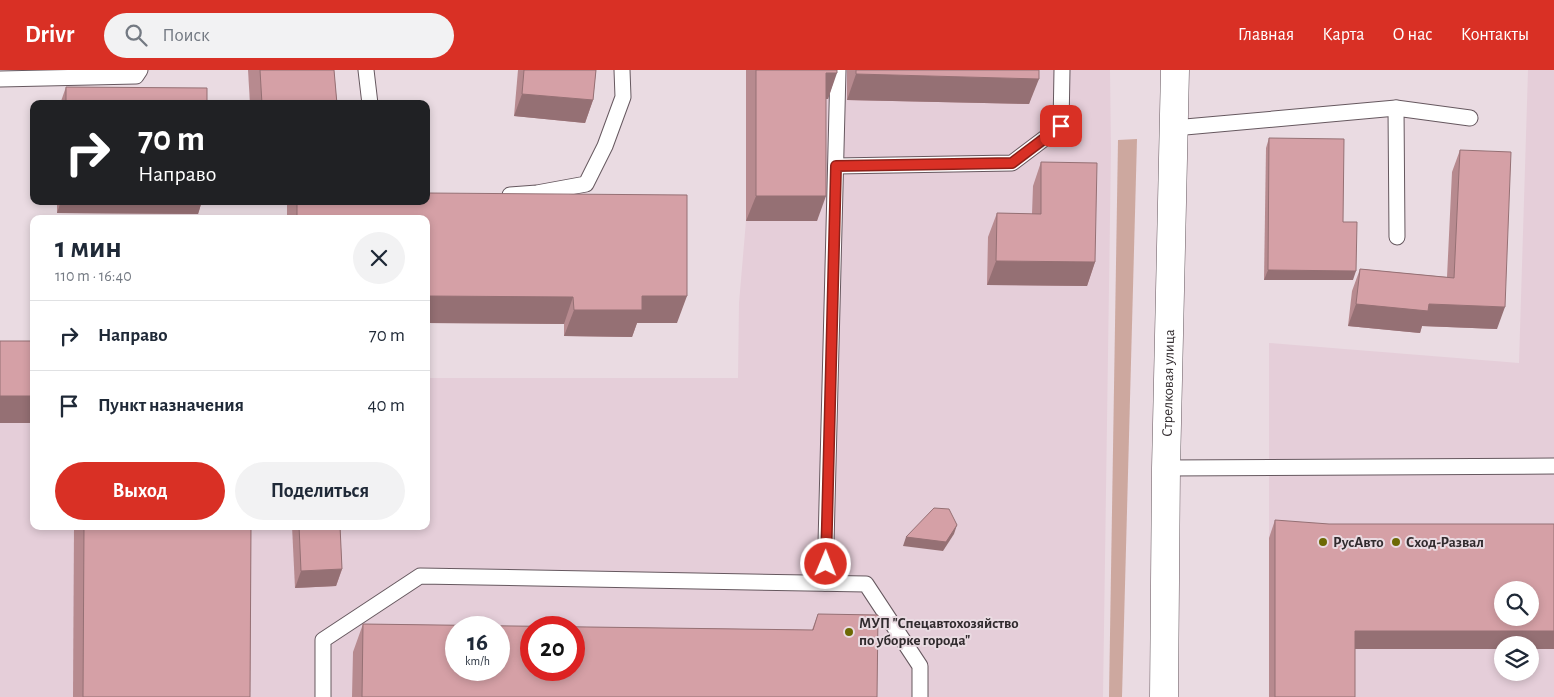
<!DOCTYPE html>
<html lang="ru">
<head>
<meta charset="utf-8">
<style>
  :root { --surface:#fff; --page:#f2f2f3; --text:#1f2937; --muted:#747a83; --line:#e0e1e3; --accent:#d93025 }
  body { margin:0; font-family:"Alegreya Sans",sans-serif; background:var(--page); color:var(--text); height:100vh; display:flex; flex-direction:column; font-size:19px; white-space:nowrap }
  * { box-sizing:border-box; margin:0 }
  p { font-size:16px; color:var(--muted) }
  .icon { flex:none; width:28px; height:28px; fill:none; stroke:currentColor; stroke-width:2; stroke-linecap:round; stroke-linejoin:round }
  .map { position:relative; flex:1; overflow:hidden }
  .sheet { position:absolute; left:30px; top:145px; width:400px; height:315px; display:flex; flex-direction:column; background:var(--surface); border-radius:10px; box-shadow:0 2px 8px #0003 }
  .sheet>* { flex:none }
  .banner { position:absolute; left:30px; top:30px; width:400px; height:105px; border-radius:10px; box-shadow:0 2px 8px #0003; background:#202124; color:#fff; overflow:hidden }
  .buttons { position:absolute; left:1494px; top:511px; display:grid; gap:10px }
  .buttons a { display:grid; place-items:center; width:45px; height:45px; border-radius:50%; background:var(--surface); box-shadow:0 2px 8px #0003; font-size:25px }
  .speed { position:absolute; left:445px; top:546px; display:flex; gap:10px; font-size:25px; font-weight:700; text-align:center }
  .speed>* { display:grid; place-content:center; width:65px; height:65px; border-radius:50%; background:var(--surface); box-shadow:0 2px 8px #0003; line-height:1 }
  .speed small { font-size:12px; font-weight:400 }
  .speed .limit { border:8px solid #d22; background:#fff; color:#111 }
  .pin { position:absolute; display:grid; place-items:center; width:42px; height:42px; color:#fff; margin:-21px; border-radius:10px; box-shadow:0 2px 8px #0006 }
  .me { position:absolute; width:55px; margin:-28px; rotate:1deg; stroke-linejoin:round; filter:drop-shadow(0 0 4px #0008) }
  .turn { display:flex; align-items:center; gap:18px; height:105px; padding:0 25px; font-size:22px }
  .turn .icon { width:65px; height:65px; stroke-width:2.5 }
  .turn b { display:block; font-size:35px; line-height:42px }
  .round { display:grid; place-items:center; flex:none; width:52px; height:52px; border-radius:26px; background:var(--page) }
  .overview { display:flex; align-items:center; justify-content:space-between; height:85px; padding:0 25px }
  h1 { font-size:30px; font-weight:600; line-height:38px }
  .action { display:flex; gap:10px; margin-top:auto; padding:10px 25px }
  .action a { flex:1; height:58px; border-radius:30px; background:var(--accent); color:#fff; font-size:20px; font-weight:600; line-height:58px; text-align:center }
  .action a+a { background:var(--page); color:var(--text) }
  ul { padding:0; list-style:none }
  li { display:flex; align-items:center; gap:15px; height:70px; padding:0 25px; border-top:1px solid var(--line) }
  li div { flex:1 }
  li b { display:block; font-size:19px }
  li em { font-style:normal }
  header { display:flex; align-items:center; gap:30px; box-sizing:border-box; height:70px; padding:0 25px; background:var(--accent); color:#fff }
  header strong { font-size:24px }
  nav { display:flex; gap:28px; margin-inline-start:auto; font-size:18px }
  .search { width:350px; height:45px; background:var(--page); display:flex; align-items:center; gap:12px; box-sizing:border-box; padding:0 18px; border-radius:28px; color:var(--muted); font-size:19px }
  .map>svg:first-child { display:block }
</style>
</head>
<body>
<header>
<strong>Drivr</strong>
<div class="search"><svg class="icon" aria-label="search" viewBox="0 0 24 24"><circle cx="10" cy="10" r="6"/><path d="M15 15l6 6"/></svg>Поиск</div>
<nav><a>Главная</a><a>Карта</a><a>О нас</a><a>Контакты</a></nav>
</header>
<div class="map">
<svg width="1554" height="627" viewBox="0 0 1554 627">
  <rect width="100%" height="100%" fill="#eadbe2"/>
  <g fill="#e5ced9" fill-rule="evenodd">
    <path d="M 746,0 L 1110,0 L 1111,79 L 1103,627 L 0,627 L 0,353 L 34,353 L 34,456 L 426,456 L 426,308 L 738,308 L 739,233 L 746,151 ZM 456,558 L 499,558 L 499,600 L 456,600 ZM 531,558 L 574,558 L 574,600 L 531,600 Z"/>
    <path d="M 1528,0 L 1554,0 L 1554,627 L 1269,627 L 1269,273 L 1519,293 ZM 1502,520 L 1530,520 L 1530,548 L 1502,548 ZM 1502,575 L 1530,575 L 1530,602 L 1502,602 Z"/>
  </g>
  <path fill="#cda89f" d="M 1137,69 L 1122,627 L 1109,627 L 1118,70 Z"/>
  <g fill="none" stroke-linecap="round" stroke-linejoin="round">
    <g stroke="#66585f" stroke-width="17">
      <g id="service">
        <path d="M 366,0 L 370,34"/>
        <path d="M 0,9 L 136,6 L 140,0"/>
        <path d="M 1396,38 L 1397,167"/>
        <path d="M 1174,58 L 1396,38 L 1470,48"/>
        <path d="M 836,96 L 1012,93 L 1061,56 L 1062,0"/>
        <path d="M 510,125 L 537,123 L 586,114 L 605,76 L 623,27 L 622,0"/>
        <path d="M 1166,398 L 1554,396"/>
        <path d="M 825,513 L 838,0"/>
        <path d="M 323,627 L 323,570 L 420,506 L 866,514 L 920,596 L 920,627"/>
      </g>
    </g>
    <g stroke="#66585f" stroke-width="29">
      <g id="tertiary">
        <path id="s1" d="M 1164,627 L 1166,398 L 1175,0"/>
      </g>
    </g>
    <use href="#service" stroke="#fff" stroke-width="15"/>
    <use href="#tertiary" stroke="#fff" stroke-width="28"/>
  </g>
  <g fill="#b78a8f">
    <path d="M 248,0 L 334,0 L 337,34 L 250,34 Z"/>
    <path d="M 518,0 L 596,0 L 593,30 L 585,53 L 514,46 Z"/>
    <path d="M 746,0 L 837,0 L 828,29 L 826,29 L 817,151 L 746,151 Z"/>
    <path d="M 847,0 L 1039,0 L 1029,34 L 847,30 Z"/>
    <path d="M 66,17 L 207,34 L 60,34 Z"/>
    <path d="M 1269,68 L 1343,152 L 1353,210 L 1264,210 L 1266,78 Z"/>
    <path d="M 1460,80 L 1497,259 L 1422,256 L 1420,263 L 1348,256 L 1352,221 L 1360,199 L 1447,207 L 1452,102 Z"/>
    <path d="M 1041,92 L 1095,192 L 1087,216 L 987,215 L 988,167 L 997,143 L 1032,144 L 1033,116 Z"/>
    <path d="M 57,131 L 202,131 L 198,144 L 57,143 Z"/>
    <path d="M 287,131 L 426,131 L 677,253 L 637,253 L 632,267 L 564,266 L 564,254 L 426,253 L 426,149 L 287,149 Z"/>
    <path d="M 1275,450 L 1554,579 L 1530,579 L 1530,575 L 1502,575 L 1502,579 L 1355,579 L 1355,627 L 1269,627 L 1269,468 Z"/>
    <path d="M 74,456 L 251,456 L 250,627 L 73,627 Z"/>
    <path d="M 292,456 L 340,456 L 342,499 L 336,516 L 295,518 Z"/>
    <path d="M 818,544 L 877,627 L 352,627 L 353,582 L 363,554 L 812,560 Z"/>
  </g>
  <g fill="#957074">
    <path d="M 826,3 L 837,3 L 828,29 L 817,29 Z"/>
    <path d="M 856,4 L 1039,9 L 1029,34 L 847,30 Z"/>
    <path d="M 522,24 L 593,30 L 585,53 L 514,46 Z"/>
    <path d="M 756,126 L 826,126 L 817,151 L 746,151 Z"/>
    <path d="M 61,131 L 202,131 L 198,144 L 57,143 Z"/>
    <path d="M 996,191 L 1095,192 L 1087,216 L 987,215 Z"/>
    <path d="M 1268,200 L 1356,201 L 1353,210 L 1264,210 Z"/>
    <path d="M 426,226 L 573,227 L 564,254 L 426,253 Z"/>
    <path d="M 642,226 L 687,226 L 677,253 L 637,253 L 632,267 L 564,266 L 574,240 Z"/>
    <path d="M 1356,234 L 1429,234 L 1505,237 L 1497,259 L 1422,256 L 1420,263 L 1348,256 Z"/>
    <rect x="0" y="326" width="34" height="27"/>
    <path d="M 957,455 L 954,464 L 943,481 L 903,476 L 906,467 Z"/>
    <path d="M 342,499 L 336,516 L 295,518 L 301,501 Z"/>
    <path d="M 1355,561 L 1554,561 L 1554,579 L 1530,579 L 1530,575 L 1502,575 L 1502,579 L 1348,579 Z"/>
  </g>
  <g fill="#d5a0a6" stroke="#957074" fill-rule="evenodd">
    <path d="M 260,0 L 334,0 L 337,34 L 262,34 Z"/>
    <path d="M 524,0 L 596,0 L 593,30 L 522,24 Z"/>
    <path d="M 756,0 L 837,0 L 837,3 L 826,3 L 826,126 L 756,126 Z"/>
    <path d="M 856,0 L 1039,0 L 1039,9 L 856,4 Z"/>
    <path d="M 66,17 L 207,18 L 207,34 L 66,34 Z"/>
    <path d="M 1269,68 L 1344,69 L 1343,152 L 1357,152 L 1356,201 L 1268,200 Z"/>
    <path d="M 1460,80 L 1511,82 L 1505,237 L 1429,234 L 1428,241 L 1356,234 L 1360,199 L 1454,208 Z"/>
    <path d="M 1041,92 L 1097,93 L 1095,192 L 996,191 L 997,143 L 1041,144 Z"/>
    <path d="M 426,123 L 687,125 L 687,226 L 642,226 L 642,240 L 574,240 L 573,227 L 426,226 L 426,149 L 297,149 L 297,131 L 426,131 Z"/>
    <rect x="0" y="271" width="34" height="55"/>
    <path d="M 934,438 L 949,439 L 957,455 L 946,472 L 906,467 Z"/>
    <path d="M 1275,450 L 1329,454 L 1554,454 L 1554,561 L 1355,561 L 1355,627 L 1275,627 ZM 1502,520 L 1530,520 L 1530,548 L 1502,548 Z"/>
    <path d="M 84,456 L 251,456 L 250,627 L 83,627 Z"/>
    <path d="M 299,456 L 340,456 L 342,499 L 301,501 Z"/>
    <path d="M 818,544 L 878,545 L 877,627 L 362,627 L 363,554 L 813,560 ZM 456,558 L 499,558 L 499,600 L 456,600 ZM 531,558 L 574,558 L 574,600 L 531,600 Z"/>
  </g>
  <g fill="none" stroke-linecap="round" stroke-linejoin="round">
    <g stroke="#8d1f18" stroke-width="12">
      <path id="route" d="M 826,494 L 836,96 L 1012,93 L 1061,56"/>
    </g>
    <use href="#route" stroke="#d93025" stroke-width="9"/>
  </g>
  <g fill="#6c6904" stroke="#eadbe2" stroke-width="2">
    <circle cx="1323" cy="472" r="5"/>
    <circle cx="1396" cy="472" r="5"/>
    <circle cx="849" cy="562" r="5"/>
  </g>
  <g text-anchor="middle" stroke-width="4" stroke-linejoin="round" paint-order="stroke">
    <g font-size="15" fill="#312b2e" stroke="#eadbe2">
      <text dy="5" stroke="none"><textPath href="#s1" startOffset="314">Стрелковая улица</textPath></text>
    </g>
    <g font-size="15" font-weight="bold" fill="#312b2e" stroke="#eadbe2" text-anchor="start">
      <text x="1333" y="477">РусАвто</text>
      <text x="1406" y="477">Сход-Развал</text>
      <text x="859" y="558">МУП "Спецавтохозяйство<tspan x="859" dy="17">по уборке города"</tspan></text>
    </g>
  </g>
</svg>
<div class="buttons">
<a><svg class="icon" aria-label="search" viewBox="0 0 24 24"><circle cx="10" cy="10" r="6"/><path d="M15 15l6 6"/></svg></a>
<a><svg class="icon" aria-label="layers" viewBox="0 0 24 24"><path d="M12 4l9 5-9 5-9-5zM3 14l9 5 9-5"/></svg></a>
</div>
<div class="speed"><div>16<small>km/h</small></div><div class="limit">20</div></div>
<div class="pin" style="left:1061px;top:56px;background:#d93025"><svg class="icon" aria-label="arrive" viewBox="0 0 24 24"><path d="M6 21V4h12l-3 4 3 4H6"/></svg></div>
<svg class="me" style="left:826px;top:494px" viewBox="-20 -20 40 40"><circle r="17" fill="#d93025" stroke="#fff" stroke-width="3"/><path d="M0-11L8 9 0 5-8 9z" fill="#fff"/></svg>
<div class="banner">
<div class="turn"><svg class="icon" aria-label="right" viewBox="0 0 24 24"><path d="M7 20v-9h11M14 6l5 5-5 5"/></svg><div><b>70 m</b>Направо</div></div>
</div>
<section class="sheet">
<div class="overview"><div><h1>1 мин</h1><p>110 m · 16:40</p></div><a class="round"><svg class="icon" aria-label="close" viewBox="0 0 24 24"><path d="M6 6l12 12M18 6L6 18"/></svg></a></div>
<ul>
<li><svg class="icon" aria-label="right" viewBox="0 0 24 24"><path d="M7 20v-9h11M14 6l5 5-5 5"/></svg><div><b>Направо</b></div><em>70 m</em></li>
<li><svg class="icon" aria-label="arrive" viewBox="0 0 24 24"><path d="M6 21V4h12l-3 4 3 4H6"/></svg><div><b>Пункт назначения</b></div><em>40 m</em></li>
</ul>
<div class="action"><a>Выход</a><a>Поделиться</a></div>
</section>
</div>
</body>
</html>
